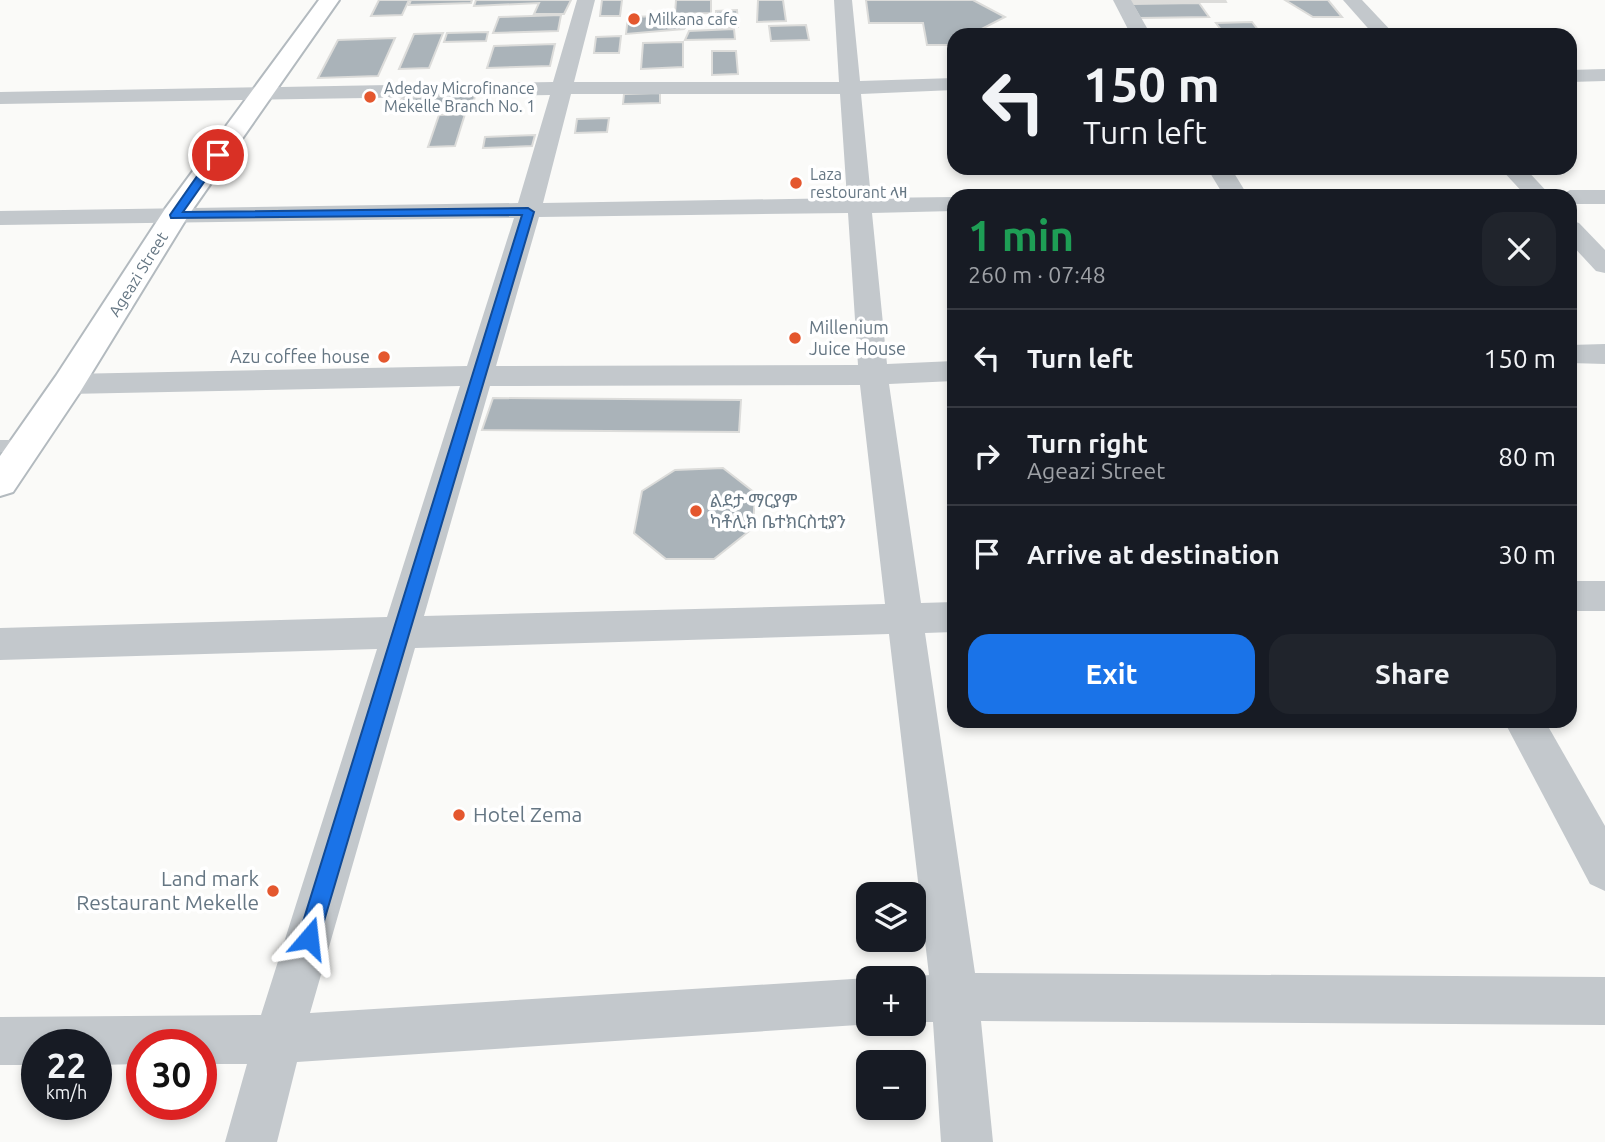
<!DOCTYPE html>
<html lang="en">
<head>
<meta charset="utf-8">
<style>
  :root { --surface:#171b24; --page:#20242c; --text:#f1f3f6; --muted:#9ea1a6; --line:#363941; --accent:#1a73e8 }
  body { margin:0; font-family:Ubuntu,"Noto Sans Ethiopic",sans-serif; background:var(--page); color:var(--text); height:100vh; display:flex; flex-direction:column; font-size:26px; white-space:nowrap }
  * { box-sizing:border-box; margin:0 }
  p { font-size:23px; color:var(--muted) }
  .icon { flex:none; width:38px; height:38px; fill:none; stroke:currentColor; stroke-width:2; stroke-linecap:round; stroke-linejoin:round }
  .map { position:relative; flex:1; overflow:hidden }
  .details { position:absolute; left:947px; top:189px; width:630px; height:539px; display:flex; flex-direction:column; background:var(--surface); border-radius:21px; box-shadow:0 4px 10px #0003 }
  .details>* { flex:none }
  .top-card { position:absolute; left:947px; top:28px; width:630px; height:147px; border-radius:21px; box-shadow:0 4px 10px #0003; background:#171b24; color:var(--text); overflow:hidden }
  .tools { position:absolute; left:856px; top:882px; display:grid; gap:14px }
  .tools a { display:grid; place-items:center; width:70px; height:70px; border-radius:14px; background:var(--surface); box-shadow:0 4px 10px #0003; font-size:35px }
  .speed { position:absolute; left:21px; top:1029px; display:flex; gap:14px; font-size:35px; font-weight:700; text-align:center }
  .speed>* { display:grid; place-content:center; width:91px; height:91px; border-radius:50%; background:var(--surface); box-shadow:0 4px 10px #0003; line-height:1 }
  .speed small { font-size:18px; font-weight:400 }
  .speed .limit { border:10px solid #d22; background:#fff; color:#111 }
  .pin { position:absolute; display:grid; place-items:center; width:60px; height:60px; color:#fff; margin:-30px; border:4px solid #fff; border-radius:50%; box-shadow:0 2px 7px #0007 }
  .me { position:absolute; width:77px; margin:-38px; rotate:17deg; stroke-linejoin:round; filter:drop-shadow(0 0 5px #0008) }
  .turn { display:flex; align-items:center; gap:24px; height:147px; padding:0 21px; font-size:32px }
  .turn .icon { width:91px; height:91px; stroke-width:2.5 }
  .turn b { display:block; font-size:49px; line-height:60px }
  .round { display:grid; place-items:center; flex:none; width:74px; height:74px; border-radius:21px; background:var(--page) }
  .overview { display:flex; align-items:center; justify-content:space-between; height:119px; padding:0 21px }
  h1 { font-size:42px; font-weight:700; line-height:52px; color:#1e9e55 }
  .action { display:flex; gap:14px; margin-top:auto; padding:14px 21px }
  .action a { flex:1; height:80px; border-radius:21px; background:var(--accent); color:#fff; font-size:28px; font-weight:700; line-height:80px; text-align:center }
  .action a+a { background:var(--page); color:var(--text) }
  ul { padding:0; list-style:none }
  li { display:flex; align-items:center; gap:21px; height:98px; padding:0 21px; border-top:2px solid var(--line) }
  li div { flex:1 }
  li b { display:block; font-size:26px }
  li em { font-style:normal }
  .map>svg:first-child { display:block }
</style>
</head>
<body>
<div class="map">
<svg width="1605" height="1142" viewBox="0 0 1605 1142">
  <rect width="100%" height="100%" fill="#fafaf8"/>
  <g fill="#aab3b9" stroke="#dcdcda" stroke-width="2">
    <path d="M 379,0 L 409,0 L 402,15 L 371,16 Z"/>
    <path d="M 411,0 L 472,0 L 471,3 L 409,5 Z"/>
    <path d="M 476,0 L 571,0 L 564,14 L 534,14 L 539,3 L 474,6 Z"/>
    <path d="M 602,0 L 622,0 L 620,16 L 600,16 Z"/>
    <path d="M 676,0 L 711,0 L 711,13 L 675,14 Z"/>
    <path d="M 758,0 L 783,0 L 786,21 L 757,22 Z"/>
    <path d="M 866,0 L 973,0 L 1005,17 L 970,35 L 954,35 L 954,43 L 950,45 L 927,45 L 923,23 L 869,23 Z"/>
    <path d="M 1127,0 L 1225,0 L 1226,2 L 1128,2 Z"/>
    <path d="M 1285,0 L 1328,0 L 1342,17 L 1313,17 Z"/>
    <path d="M 1199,3 L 1209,17 L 1140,18 L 1132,4 Z"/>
    <path d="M 737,10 L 738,27 L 717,28 L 716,11 Z"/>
    <path d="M 561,15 L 558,31 L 493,33 L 499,17 Z"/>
    <path d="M 696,15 L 684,29 L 626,34 L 628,17 Z"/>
    <path d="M 1252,22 L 1262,35 L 1225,35 L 1216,23 Z"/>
    <path d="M 806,25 L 809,40 L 771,41 L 769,26 Z"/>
    <path d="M 734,29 L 735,39 L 685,40 L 689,31 Z"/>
    <path d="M 488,32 L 486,41 L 444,42 L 447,33 Z"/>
    <path d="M 443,33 L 429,68 L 399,69 L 414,34 Z"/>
    <path d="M 621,36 L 619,53 L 594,53 L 596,37 Z"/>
    <path d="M 395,38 L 378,76 L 318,78 L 338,40 Z"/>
    <path d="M 683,42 L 683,67 L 641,69 L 643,43 Z"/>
    <path d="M 555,44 L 550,66 L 487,68 L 494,46 Z"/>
    <path d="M 712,51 L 736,51 L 738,74 L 712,75 Z"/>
    <path d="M 660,93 L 660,103 L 623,104 L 624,94 Z"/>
    <path d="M 475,95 L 473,107 L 397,109 L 402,98 Z"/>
    <path d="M 465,114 L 455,146 L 428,147 L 439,115 Z"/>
    <path d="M 609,118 L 607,132 L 575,133 L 577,119 Z"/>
    <path d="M 535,135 L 532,146 L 483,148 L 485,137 Z"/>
    <path d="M 493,398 L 741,400 L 739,432 L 482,430 Z"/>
    <path d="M 723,468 L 755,493 L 753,528 L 714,559 L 666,559 L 634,533 L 642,491 L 675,470 Z"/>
  </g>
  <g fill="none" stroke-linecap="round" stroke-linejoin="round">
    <g stroke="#b3babf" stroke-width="4">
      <path id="secondary" d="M 319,0 L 339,0 L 188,216 L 80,392 L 13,492 L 0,496 L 0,456 L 56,376 L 165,209 Z"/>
    </g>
    <path fill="#c3c8cc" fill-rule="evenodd" d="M 0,440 L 26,440 L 34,446 L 26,452 L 0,452 Z"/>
    <g fill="#c3c8cc" fill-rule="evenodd">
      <path d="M 577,0 L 595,0 L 574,82 L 839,82 L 834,0 L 852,0 L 860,81 L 954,78 L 954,90 L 861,94 L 871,198 L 954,197 L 954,211 L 872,213 L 887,364 L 954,361 L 954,381 L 889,384 L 921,603 L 954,602 L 954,632 L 925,633 L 975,973 L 1605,977 L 1605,1025 L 981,1021 L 993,1142 L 941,1142 L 933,1022 L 914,1022 L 914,978 L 907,978 L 929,975 L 889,634 L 415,648 L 310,1013 L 868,978 L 868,1024 L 873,1024 L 297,1062 L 277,1142 L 225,1142 L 247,1064 L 201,1064 L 201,1045 L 142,1045 L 142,1064 L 96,1065 L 96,1045 L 37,1045 L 37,1065 L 0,1065 L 0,1017 L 261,1015 L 377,649 L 0,660 L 0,628 L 387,617 L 460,386 L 68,394 L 58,391 L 53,384 L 58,377 L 68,374 L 467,366 L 514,218 L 0,225 L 0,211 L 518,203 L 550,95 L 0,104 L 0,92 L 553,82 ZM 571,94 L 840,94 L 847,198 L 543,203 ZM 848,213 L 858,365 L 496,366 L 539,217 ZM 860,385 L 885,604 L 424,616 L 490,386 Z"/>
      <path d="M 1113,0 L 1131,0 L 1151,35 L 1131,35 Z"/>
      <path d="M 1343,0 L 1362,0 L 1395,35 L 1374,35 Z"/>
      <path d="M 1605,69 L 1605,81 L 1570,82 L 1570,70 Z"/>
      <path d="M 1207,168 L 1231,168 L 1248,196 L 1224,196 Z"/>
      <path d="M 1500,168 L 1525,168 L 1551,196 L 1526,196 Z"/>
      <path d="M 1570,190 L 1605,190 L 1605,204 L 1570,204 L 1570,196 L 1559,196 Z"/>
      <path d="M 1570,220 L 1579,223 L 1605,250 L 1605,273 L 1596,271 L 1570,243 Z"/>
      <path d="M 1605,344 L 1605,364 L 1570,363 L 1570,345 Z"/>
      <rect x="1570" y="581" width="35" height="30"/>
      <path d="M 1504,721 L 1545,721 L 1605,826 L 1605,891 L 1590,884 Z"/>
    </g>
    <use href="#secondary" fill="#fff" fill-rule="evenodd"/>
  </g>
  <path fill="#1a73e8" stroke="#114b97" stroke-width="2" d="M 214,152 L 223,155 L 183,212 L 528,208 L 534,212 L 319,938 L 316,945 L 309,948 L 301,945 L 298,938 L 522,215 L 171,218 L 170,215 Z"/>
  <g fill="#e4572e" stroke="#fff" stroke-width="2.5">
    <circle cx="634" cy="19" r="7"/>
    <circle cx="370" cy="97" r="7"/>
    <circle cx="796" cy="183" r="7"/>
    <circle cx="795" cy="338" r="7"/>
    <circle cx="384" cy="357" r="7"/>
    <circle cx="696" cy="511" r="7"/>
    <circle cx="459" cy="815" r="7"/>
    <circle cx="273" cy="891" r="7"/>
  </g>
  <g text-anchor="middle" stroke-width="7" stroke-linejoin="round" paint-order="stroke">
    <g font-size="16" fill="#657683" stroke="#fff" text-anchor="start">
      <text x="648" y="25">Milkana cafe</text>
      <text x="384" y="94">Adeday Microfinance<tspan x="384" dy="18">Mekelle Branch No. 1</tspan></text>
      <text x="810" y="180">Laza<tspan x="810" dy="18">restourant ላዛ</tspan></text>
    </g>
    <g font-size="16" fill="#657683" stroke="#fff">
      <text transform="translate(138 274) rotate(-58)" y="6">Ageazi Street</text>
    </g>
    <g font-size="18" fill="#657683" stroke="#fff" text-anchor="start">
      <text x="809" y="334">Millenium<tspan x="809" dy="21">Juice House</tspan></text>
      <text x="370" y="363" text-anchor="end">Azu coffee house</text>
      <text x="710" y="507">ልደታ ማርያም<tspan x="710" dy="21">ካቶሊክ ቤተክርስቲያን</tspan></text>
    </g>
    <g font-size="21" fill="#657683" stroke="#fff" text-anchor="start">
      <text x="473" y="822">Hotel Zema</text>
      <text x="259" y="886" text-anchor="end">Land mark<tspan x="259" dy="24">Restaurant Mekelle</tspan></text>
    </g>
  </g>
</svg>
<div class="tools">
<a><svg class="icon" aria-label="layers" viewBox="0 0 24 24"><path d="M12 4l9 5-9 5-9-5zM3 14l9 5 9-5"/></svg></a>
<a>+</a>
<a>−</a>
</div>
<div class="speed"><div>22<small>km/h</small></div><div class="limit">30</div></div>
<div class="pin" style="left:218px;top:155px;background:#d93025"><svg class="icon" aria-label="arrive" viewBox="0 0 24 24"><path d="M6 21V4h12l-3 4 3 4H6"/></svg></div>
<svg class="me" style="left:309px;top:938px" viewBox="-20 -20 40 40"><path d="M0-17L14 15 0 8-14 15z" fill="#1a73e8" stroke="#fff" stroke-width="4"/></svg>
<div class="top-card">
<div class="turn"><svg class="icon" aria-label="left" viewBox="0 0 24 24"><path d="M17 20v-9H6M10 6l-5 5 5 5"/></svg><div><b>150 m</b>Turn left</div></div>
</div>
<section class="details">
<div class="overview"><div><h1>1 min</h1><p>260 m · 07:48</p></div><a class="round"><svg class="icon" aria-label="close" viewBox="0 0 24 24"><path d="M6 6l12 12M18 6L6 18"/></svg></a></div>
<ul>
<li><svg class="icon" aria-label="left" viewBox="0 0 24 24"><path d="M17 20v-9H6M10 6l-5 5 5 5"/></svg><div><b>Turn left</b></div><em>150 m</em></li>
<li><svg class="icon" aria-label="right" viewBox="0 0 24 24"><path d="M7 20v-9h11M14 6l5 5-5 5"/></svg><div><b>Turn right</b><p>Ageazi Street</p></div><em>80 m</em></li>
<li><svg class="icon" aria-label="arrive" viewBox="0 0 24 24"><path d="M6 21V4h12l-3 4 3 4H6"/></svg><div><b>Arrive at destination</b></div><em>30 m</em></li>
</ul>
<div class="action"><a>Exit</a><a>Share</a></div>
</section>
</div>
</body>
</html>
